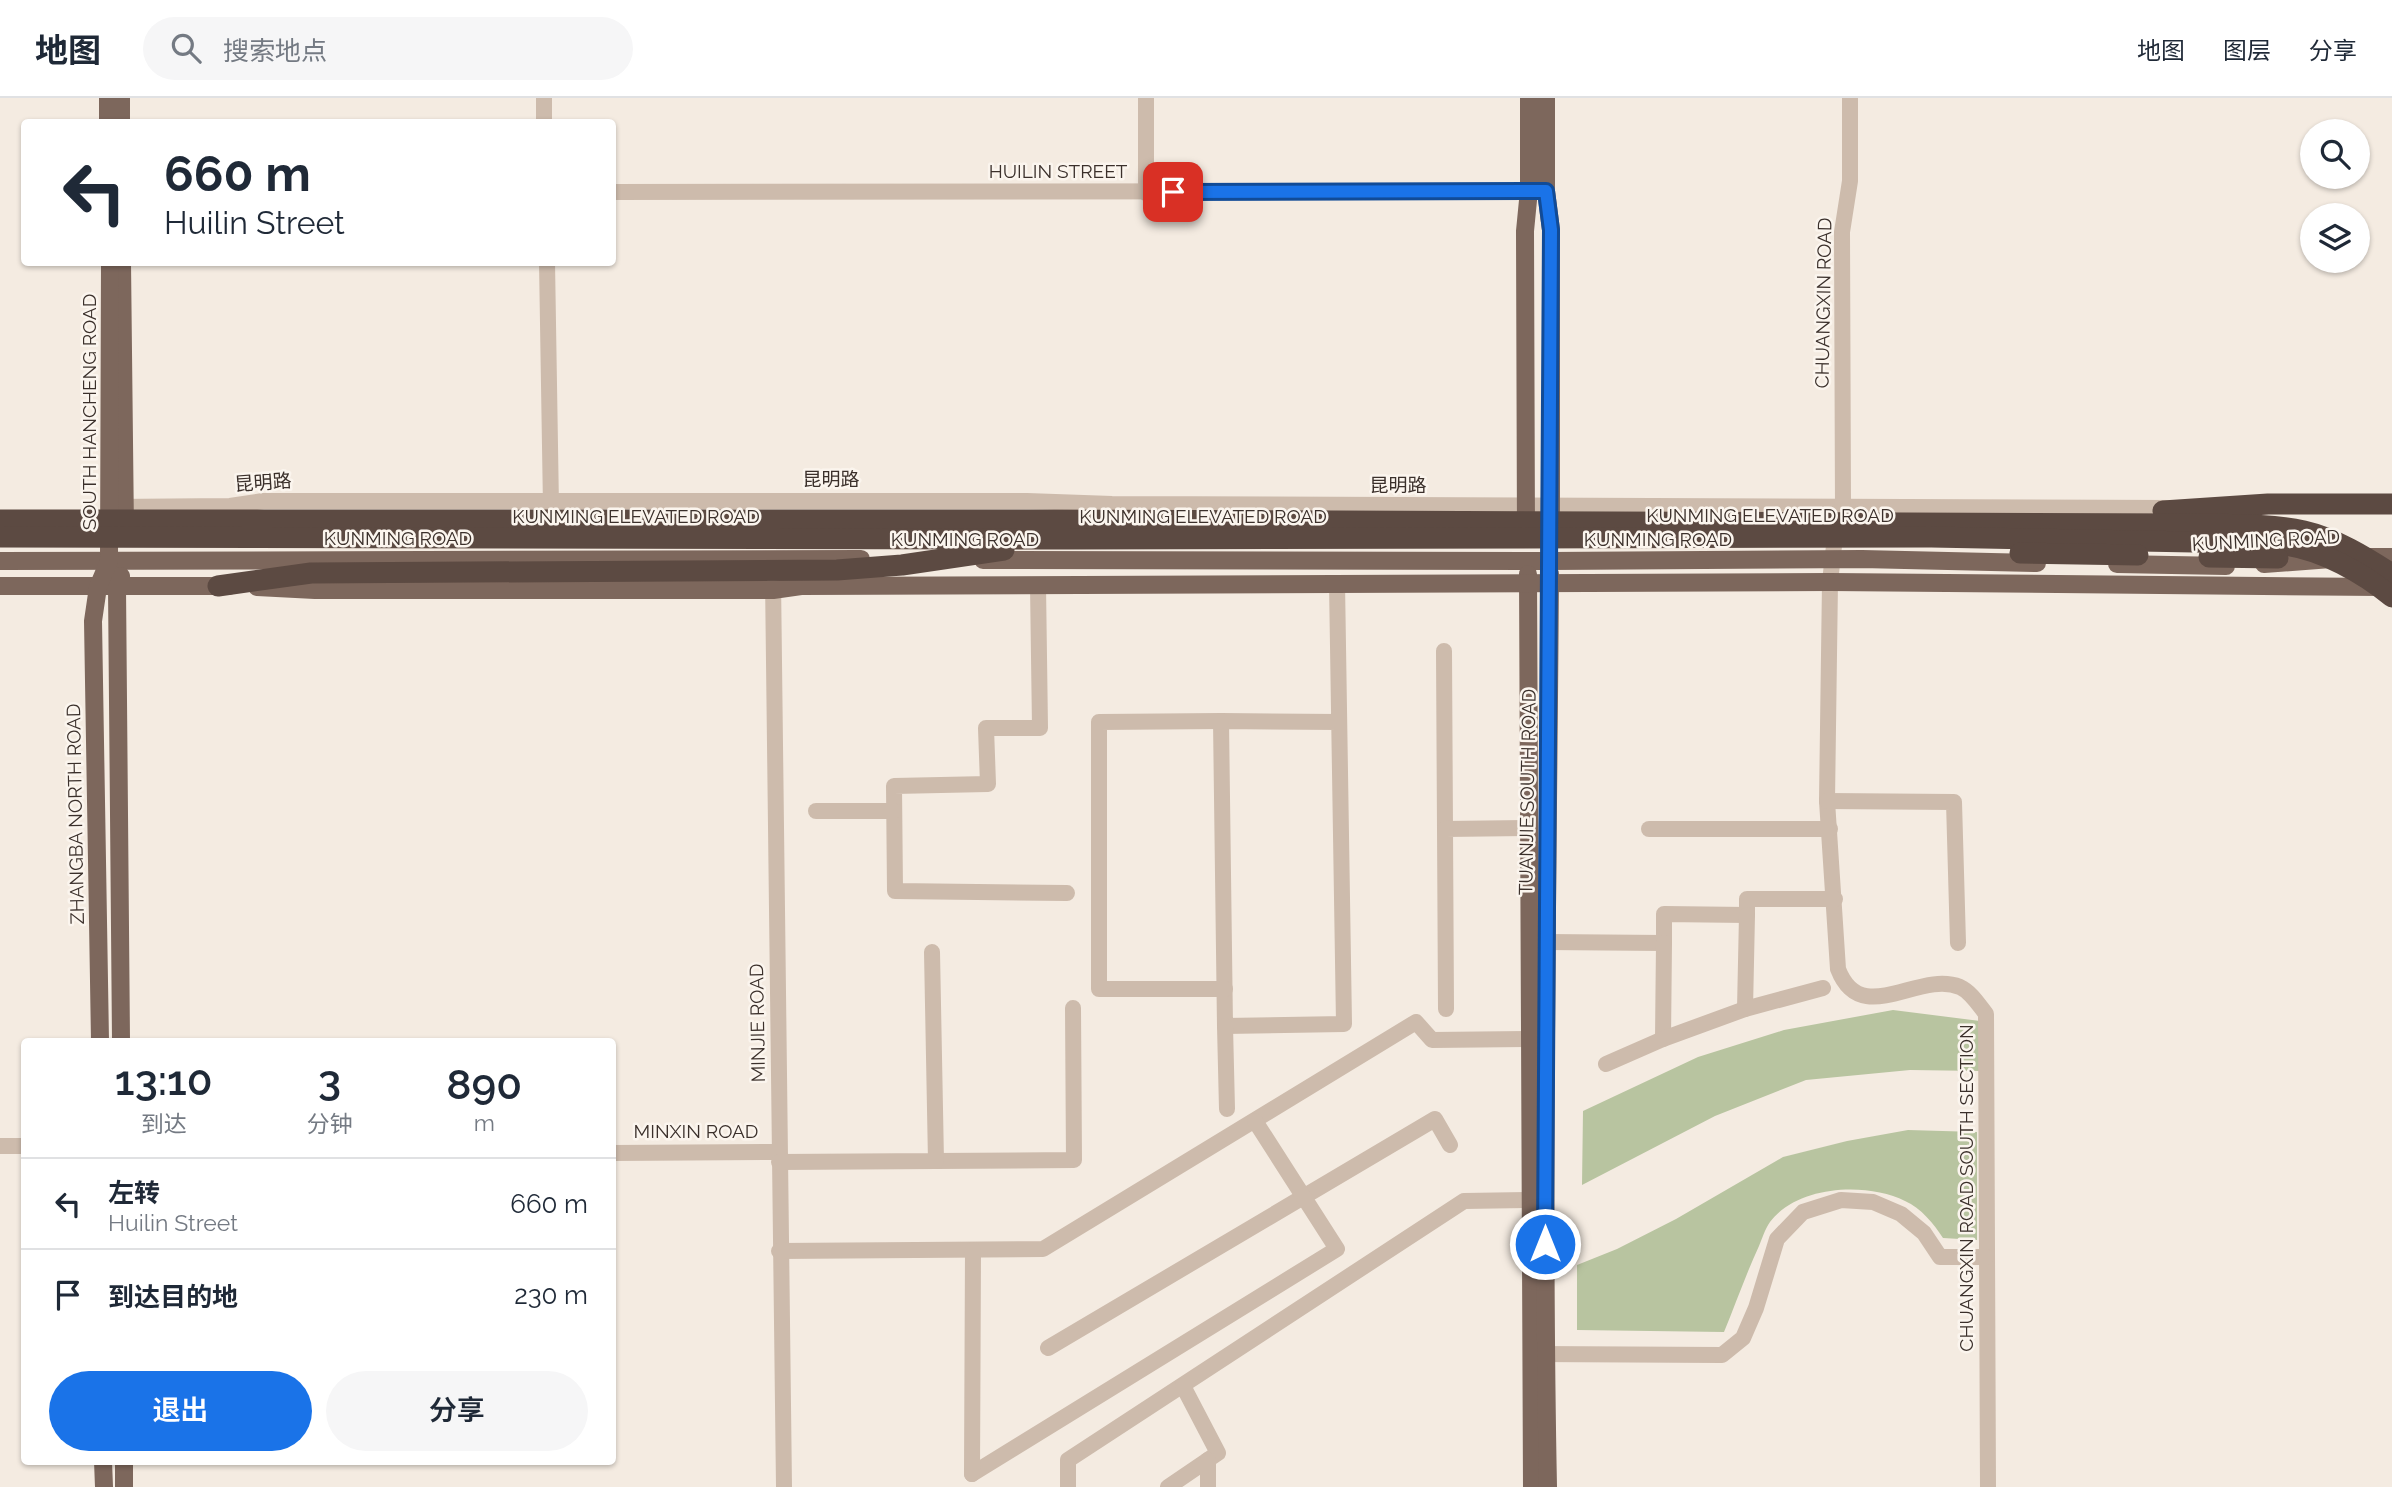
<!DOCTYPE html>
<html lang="zh">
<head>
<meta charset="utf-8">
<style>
  :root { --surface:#fff; --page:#f6f6f7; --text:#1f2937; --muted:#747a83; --line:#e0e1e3; --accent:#1a73e8 }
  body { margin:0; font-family:Raleway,"Noto Sans SC",sans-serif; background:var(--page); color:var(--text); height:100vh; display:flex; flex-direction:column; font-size:26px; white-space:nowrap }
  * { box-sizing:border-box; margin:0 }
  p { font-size:23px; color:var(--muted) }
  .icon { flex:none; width:38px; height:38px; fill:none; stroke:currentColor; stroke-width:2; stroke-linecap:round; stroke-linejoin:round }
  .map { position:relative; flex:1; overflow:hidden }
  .details { position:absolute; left:21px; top:940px; width:595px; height:427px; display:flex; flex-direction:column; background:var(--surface); border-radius:7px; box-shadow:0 2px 5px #0004 }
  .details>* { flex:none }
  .guide { position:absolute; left:21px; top:21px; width:595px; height:147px; border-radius:7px; box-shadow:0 2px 5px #0004; background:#fff; color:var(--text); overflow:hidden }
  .fabs { position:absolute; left:2300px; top:21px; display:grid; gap:14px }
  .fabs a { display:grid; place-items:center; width:70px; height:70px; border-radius:50%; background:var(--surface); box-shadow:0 2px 5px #0004; font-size:35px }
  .pin { position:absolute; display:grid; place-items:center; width:60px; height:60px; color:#fff; margin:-30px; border-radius:14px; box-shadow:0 4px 10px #0006 }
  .me { position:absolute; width:77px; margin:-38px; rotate:0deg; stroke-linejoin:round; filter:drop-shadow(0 0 5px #0008) }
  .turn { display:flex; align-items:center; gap:24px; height:147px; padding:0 28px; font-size:32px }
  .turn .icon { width:91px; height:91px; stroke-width:2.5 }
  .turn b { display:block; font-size:49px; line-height:60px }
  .eta { display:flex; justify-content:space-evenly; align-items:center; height:119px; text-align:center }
  .eta b { font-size:42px; font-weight:600; line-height:49px }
  .action { display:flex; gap:14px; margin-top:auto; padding:14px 28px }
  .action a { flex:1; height:80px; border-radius:42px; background:var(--accent); color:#fff; font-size:28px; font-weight:600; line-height:80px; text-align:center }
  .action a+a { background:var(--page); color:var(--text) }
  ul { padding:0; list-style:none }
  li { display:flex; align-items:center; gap:21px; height:91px; padding:0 28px; border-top:2px solid var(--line) }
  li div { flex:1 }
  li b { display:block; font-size:26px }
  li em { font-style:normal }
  header { display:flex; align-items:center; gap:42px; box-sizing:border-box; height:98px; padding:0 35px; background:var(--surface); border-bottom:2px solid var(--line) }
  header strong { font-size:33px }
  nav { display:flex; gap:38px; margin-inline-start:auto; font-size:24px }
  .search { width:490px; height:63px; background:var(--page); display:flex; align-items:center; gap:18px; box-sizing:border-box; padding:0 24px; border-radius:38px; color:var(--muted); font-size:26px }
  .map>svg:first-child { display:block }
</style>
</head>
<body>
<header>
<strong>地图</strong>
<div class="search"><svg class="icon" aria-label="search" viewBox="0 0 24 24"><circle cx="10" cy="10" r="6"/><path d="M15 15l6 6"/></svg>搜索地点</div>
<nav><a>地图</a><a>图层</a><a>分享</a></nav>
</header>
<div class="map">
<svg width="2392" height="1389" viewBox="0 0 2392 1389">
  <rect width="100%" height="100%" fill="#f4ebe1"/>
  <g fill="#b8c4a0">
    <path d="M 1893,912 L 1980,923 L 1980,973 L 1910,972 L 1806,982 L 1715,1018 L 1582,1087 L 1583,1013 L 1698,959 L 1784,932 Z"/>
    <path d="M 1908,1032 L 1977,1034 L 1977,1142 L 1943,1140 C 1934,1126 1921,1110 1905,1103 C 1867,1084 1798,1087 1770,1124 C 1765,1131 1762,1141 1759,1148 C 1746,1176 1736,1205 1724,1234 L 1577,1232 L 1577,1167 L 1617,1151 L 1676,1121 L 1783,1059 L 1847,1043 Z"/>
  </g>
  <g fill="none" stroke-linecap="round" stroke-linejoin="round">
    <g stroke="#cdbbac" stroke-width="16">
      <path d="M 544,0 L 544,24"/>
      <path d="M 1146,0 L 1146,95"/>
      <path d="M 612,94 L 1541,93"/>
      <path d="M 547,164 L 551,409"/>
      <path d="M 113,409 L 230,408 L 263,403 L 1027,403 L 1112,406 L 2173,410"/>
      <path d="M 1841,420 L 1843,411 L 1842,134 L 1850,83 L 1850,0"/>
      <path d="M 1834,448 L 1830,484 L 1827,703 L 1838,871 C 1861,931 1918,872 1960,889 C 1971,894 1979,907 1986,916 L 1988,1389"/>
      <path d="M 773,481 L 784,1389"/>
      <path d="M 1337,485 L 1344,926 L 1225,928 L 1221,623 L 1339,624"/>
      <path d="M 1038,487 L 1040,630 L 986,630 L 988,686 L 894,688 L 895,793 L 1067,795"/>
      <path d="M 1444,553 L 1445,731"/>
      <path d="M 1221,623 L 1099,624 L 1099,891 L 1225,891"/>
      <path d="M 1827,703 L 1954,704 L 1958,845"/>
      <path d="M 816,713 L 894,713"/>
      <path d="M 1649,731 L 1830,731"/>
      <path d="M 1546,844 L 1664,845 L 1664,816 L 1747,817 L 1747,801 L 1835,801"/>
      <path d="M 1446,911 L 1445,731 L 1530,730"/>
      <path d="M 1745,911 L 1747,817"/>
      <path d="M 1225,928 L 1227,1011"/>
      <path d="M 1663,941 L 1664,845"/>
      <path d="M 1606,966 L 1663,941 L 1745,911 L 1823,890"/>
      <path d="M 0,1048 L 24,1048"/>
      <path d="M 612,1055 L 779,1054"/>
      <path d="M 936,1063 L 1074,1062 L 1073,910"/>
      <path d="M 779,1064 L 936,1063 L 932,854"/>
      <path d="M 779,1153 L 1043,1151 L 1416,924 L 1432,942 L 1530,941"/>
      <path d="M 1048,1250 L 1435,1021 L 1450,1047"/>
      <path d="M 1535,1256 L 1722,1257 L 1743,1240 L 1756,1210 L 1777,1141 L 1803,1114 L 1841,1102 L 1873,1104 L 1901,1116 L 1924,1135 L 1940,1159 L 1986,1159"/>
      <path d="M 972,1376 L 1337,1151 L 1255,1023"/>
      <path d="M 972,1376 L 973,1152"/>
      <path d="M 1068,1389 L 1068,1362 L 1464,1103 L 1530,1102"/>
      <path d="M 1168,1389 L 1218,1355 L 1183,1288"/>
      <path d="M 1208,1389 L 1208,1362"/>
    </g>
    <g stroke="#7d675c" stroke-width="18">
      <path d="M 108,0 L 108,24"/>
      <path d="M 121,0 L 121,24"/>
      <path d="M 1546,0 L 1546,93 L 1551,132 L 1551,437"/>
      <path d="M 122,164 L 125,433"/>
      <path d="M 1526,437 L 1525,133 L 1529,92 L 1529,0"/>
      <path d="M 2362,459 L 2392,459"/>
      <path d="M 983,462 L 1550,463 L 1862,461 L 2037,465"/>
      <path d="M 0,463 L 861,461"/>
      <path d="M 2117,466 L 2226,468"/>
      <path d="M 2264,466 L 2331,461"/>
      <path d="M 1528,476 L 1532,1389"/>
      <path d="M 121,478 L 117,489 L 121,943"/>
      <path d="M 0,488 L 229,488"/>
      <path d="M 257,489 L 315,492 L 773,492 L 801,488 L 1830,484 L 2382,489"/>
      <path d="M 100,943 L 93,523 L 98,489 L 109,463 L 110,164"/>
      <path d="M 103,1363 L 104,1389"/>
      <path d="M 124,1363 L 124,1389"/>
      <path d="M 1548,1389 C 1542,1085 1548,780 1550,476"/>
    </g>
    <g stroke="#5c4a42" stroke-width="21">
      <path d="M 2163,413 L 2268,406 L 2392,406"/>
      <path d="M 0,422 L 1024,422 L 2190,426 C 2228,427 2267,425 2304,433 C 2335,440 2366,459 2392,476"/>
      <path d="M 0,439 L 1069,441 L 1931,439 L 2247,445 C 2259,445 2272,445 2285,447 C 2322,452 2363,475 2392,499"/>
      <path d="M 2020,455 L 2138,457"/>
      <path d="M 2209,459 L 2278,460"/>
      <path d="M 218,488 L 311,475 L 837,472 L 902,467 L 1004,452"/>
    </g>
  </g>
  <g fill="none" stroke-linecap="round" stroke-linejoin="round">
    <g stroke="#114b97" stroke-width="18">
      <path id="route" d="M 1173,94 L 1546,93 L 1551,132 C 1551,470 1545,808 1545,1146"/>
    </g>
    <use href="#route" stroke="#1a73e8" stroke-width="12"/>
  </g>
  <g text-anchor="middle" stroke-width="5" stroke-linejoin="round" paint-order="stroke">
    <g font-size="19" fill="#3b302b" stroke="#fbf5ee">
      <text x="1058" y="80">HUILIN STREET</text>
      <text transform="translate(1823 205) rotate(-89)" y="7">CHUANGXIN ROAD</text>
      <text transform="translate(89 314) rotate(-90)" y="7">SOUTH HANCHENG ROAD</text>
      <text x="831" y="388">昆明路</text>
      <text transform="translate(263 384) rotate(-4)" y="7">昆明路</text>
      <text x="1398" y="394">昆明路</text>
      <text x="1770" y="424">KUNMING ELEVATED ROAD</text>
      <text x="636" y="425">KUNMING ELEVATED ROAD</text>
      <text x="1203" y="425">KUNMING ELEVATED ROAD</text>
      <text x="398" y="447">KUNMING ROAD</text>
      <text x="965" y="448">KUNMING ROAD</text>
      <text x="1658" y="448">KUNMING ROAD</text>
      <text transform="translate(2266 442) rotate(-3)" y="7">KUNMING ROAD</text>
      <text transform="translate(1527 694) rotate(-89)" y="7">TUANJIE SOUTH ROAD</text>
      <text transform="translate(75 716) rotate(-91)" y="7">ZHANGBA NORTH ROAD</text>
      <text transform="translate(757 925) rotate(-91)" y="7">MINJIE ROAD</text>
      <text x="696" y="1040">MINXIN ROAD</text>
      <text transform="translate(1966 1090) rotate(-90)" y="7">CHUANGXIN ROAD SOUTH SECTION</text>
    </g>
  </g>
</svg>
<div class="fabs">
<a><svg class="icon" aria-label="search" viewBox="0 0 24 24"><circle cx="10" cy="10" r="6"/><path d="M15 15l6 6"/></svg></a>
<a><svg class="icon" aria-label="layers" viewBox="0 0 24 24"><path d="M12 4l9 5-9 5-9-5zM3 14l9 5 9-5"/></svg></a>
</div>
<div class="pin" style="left:1173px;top:94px;background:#d93025"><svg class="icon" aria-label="arrive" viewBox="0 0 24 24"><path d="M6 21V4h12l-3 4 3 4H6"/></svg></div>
<svg class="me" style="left:1545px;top:1146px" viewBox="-20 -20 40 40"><circle r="17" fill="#1a73e8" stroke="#fff" stroke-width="3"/><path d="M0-11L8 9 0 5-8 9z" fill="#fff"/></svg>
<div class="guide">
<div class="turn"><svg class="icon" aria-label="left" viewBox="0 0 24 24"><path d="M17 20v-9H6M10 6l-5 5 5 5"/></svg><div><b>660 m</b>Huilin Street</div></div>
</div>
<section class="details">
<div class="eta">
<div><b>13:10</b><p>到达</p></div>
<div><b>3</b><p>分钟</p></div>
<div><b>890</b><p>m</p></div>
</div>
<ul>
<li><svg class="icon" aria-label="left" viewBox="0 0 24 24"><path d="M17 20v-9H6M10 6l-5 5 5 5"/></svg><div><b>左转</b><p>Huilin Street</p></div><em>660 m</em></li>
<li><svg class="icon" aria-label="arrive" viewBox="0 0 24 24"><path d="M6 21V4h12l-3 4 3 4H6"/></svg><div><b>到达目的地</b></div><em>230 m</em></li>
</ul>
<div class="action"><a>退出</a><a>分享</a></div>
</section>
</div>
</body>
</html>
